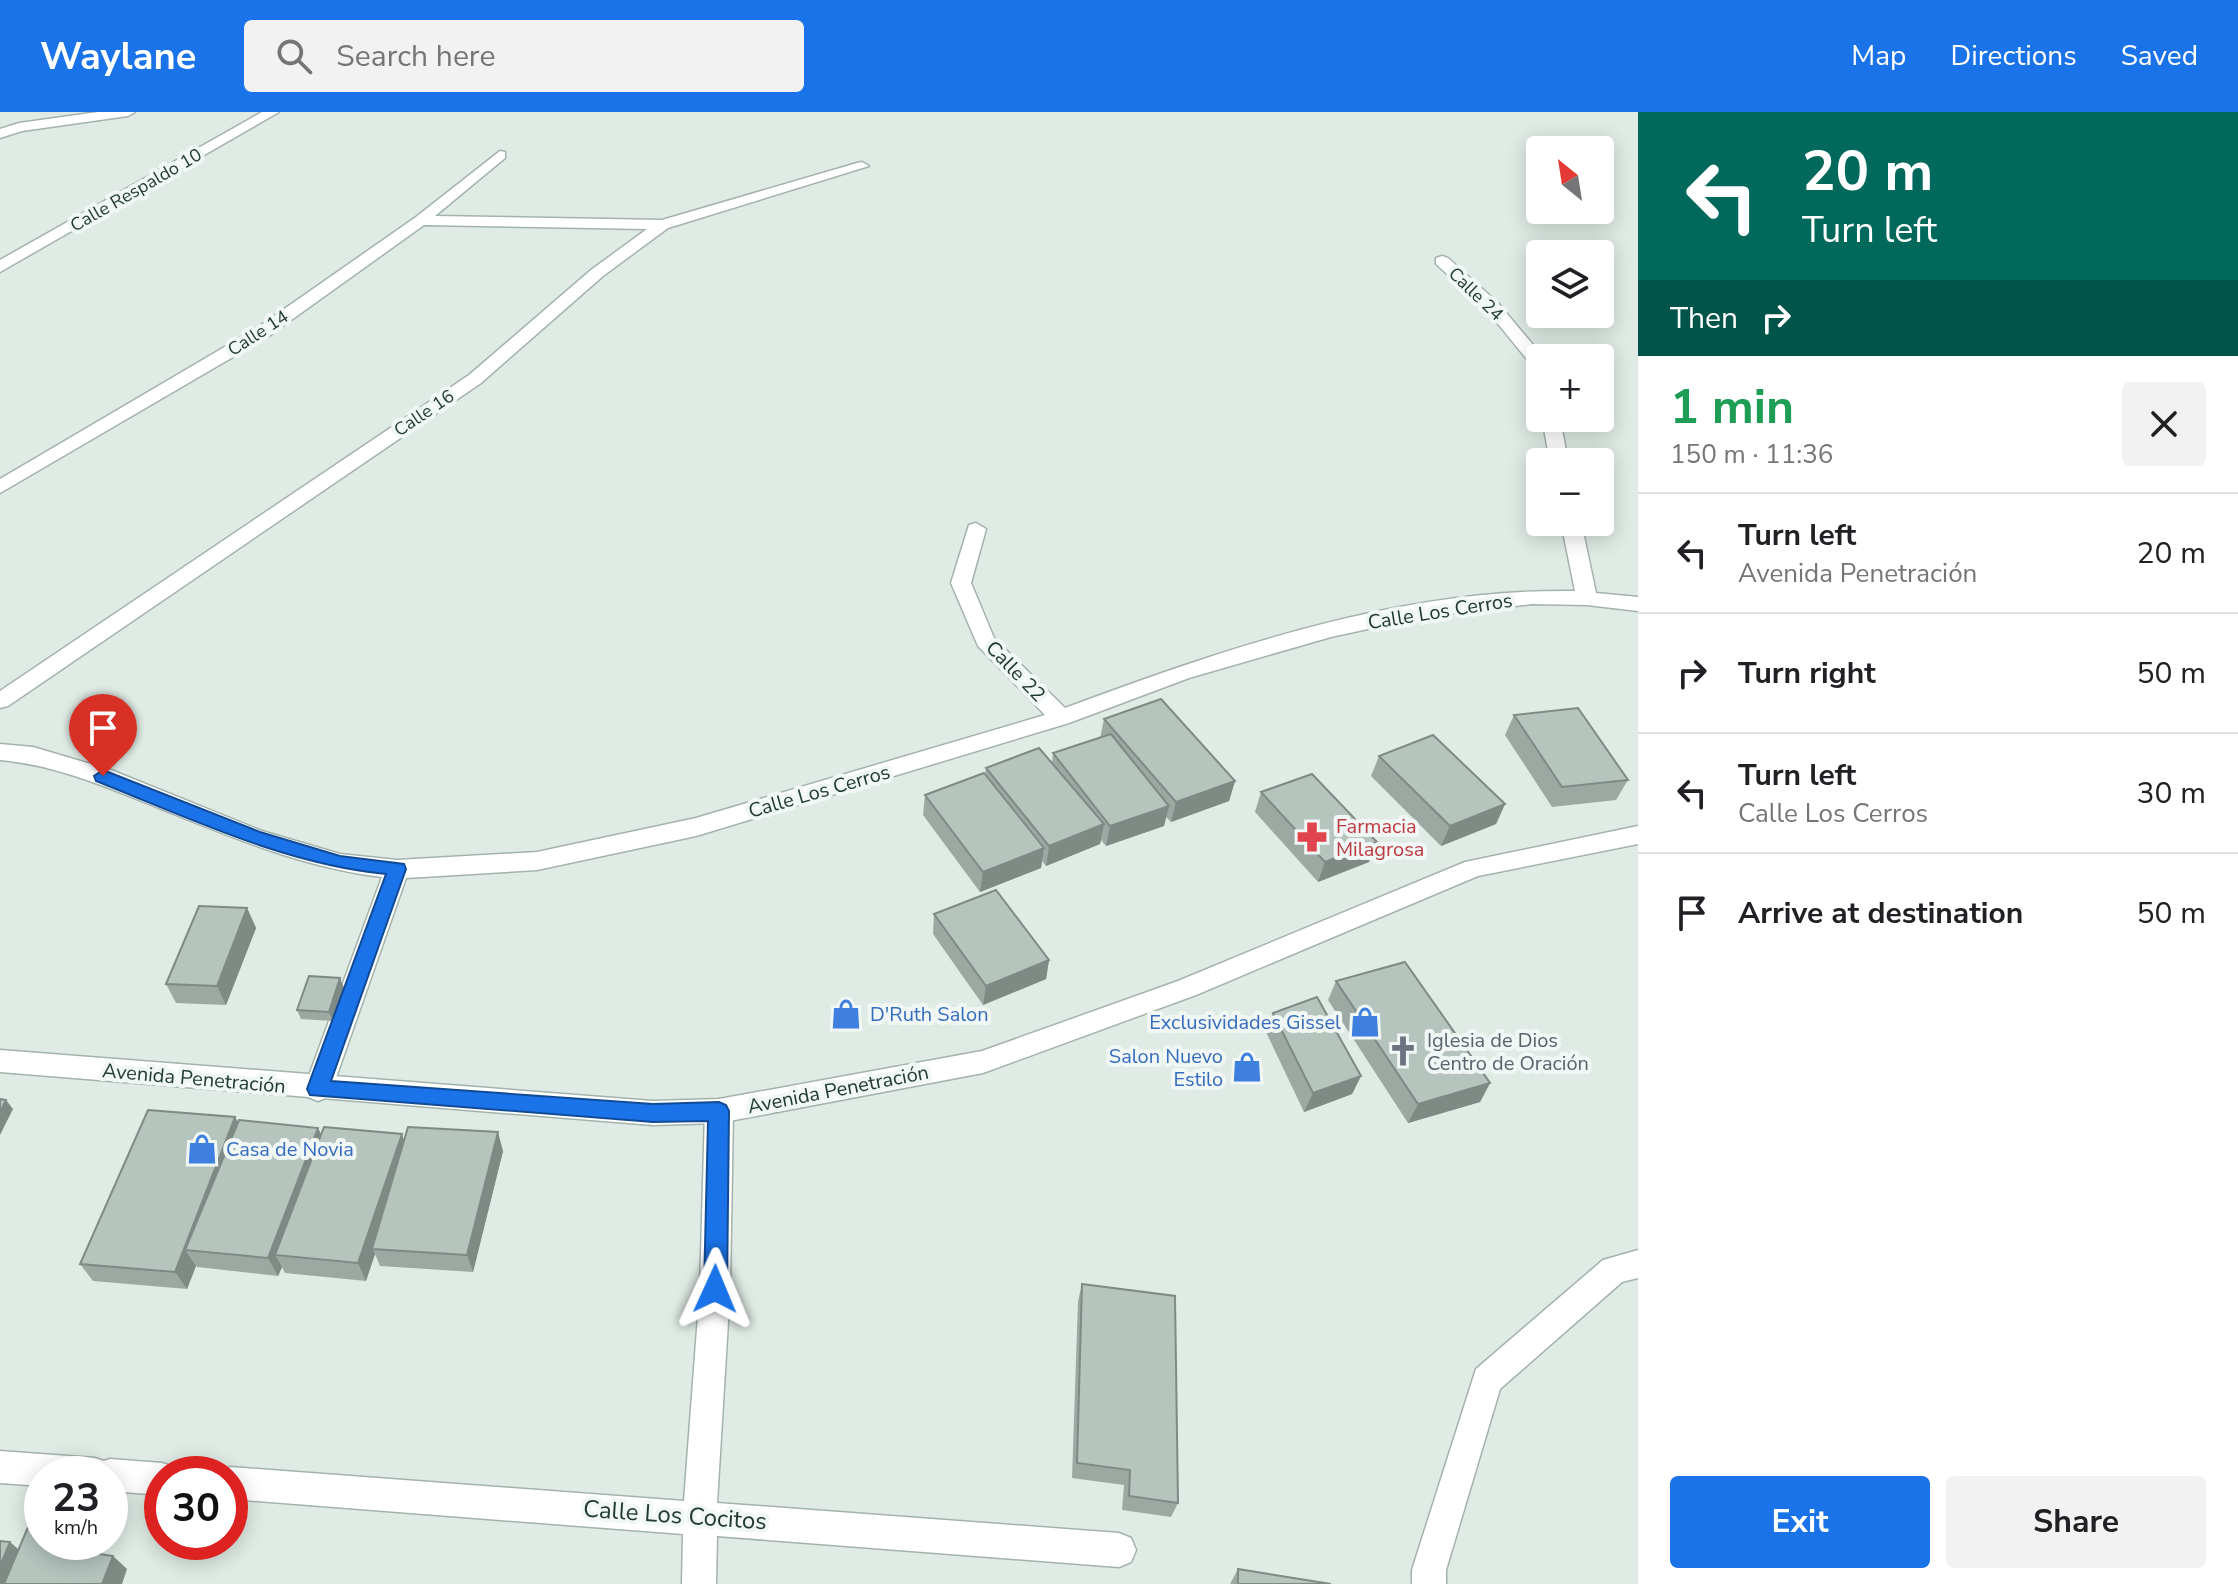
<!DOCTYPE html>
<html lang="en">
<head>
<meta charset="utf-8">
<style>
  :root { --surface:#fff; --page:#f2f2f2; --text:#202124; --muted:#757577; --line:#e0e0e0; --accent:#1a73e8 }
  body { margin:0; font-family:"Nunito Sans",sans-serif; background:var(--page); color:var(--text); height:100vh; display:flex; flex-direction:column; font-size:30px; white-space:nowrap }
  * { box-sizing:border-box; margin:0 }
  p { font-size:26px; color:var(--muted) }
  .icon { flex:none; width:44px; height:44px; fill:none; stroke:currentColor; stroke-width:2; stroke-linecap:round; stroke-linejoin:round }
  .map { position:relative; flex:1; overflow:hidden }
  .drawer { display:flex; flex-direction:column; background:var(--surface); width:600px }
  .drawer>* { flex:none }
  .hud { background:#00695c; color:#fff; overflow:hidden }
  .needle { width:52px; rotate:330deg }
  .buttons { position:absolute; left:1526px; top:24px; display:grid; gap:16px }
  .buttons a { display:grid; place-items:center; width:88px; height:88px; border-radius:8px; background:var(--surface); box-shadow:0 4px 20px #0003; font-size:40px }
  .speed { position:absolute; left:24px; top:1344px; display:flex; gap:16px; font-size:40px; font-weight:700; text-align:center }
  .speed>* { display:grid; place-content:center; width:104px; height:104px; border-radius:50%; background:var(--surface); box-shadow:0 4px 20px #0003; line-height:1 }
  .speed small { font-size:20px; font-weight:400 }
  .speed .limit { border:12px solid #d22; background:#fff; color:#111 }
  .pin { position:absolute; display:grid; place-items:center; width:68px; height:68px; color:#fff; margin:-82px -34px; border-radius:50% 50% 50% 0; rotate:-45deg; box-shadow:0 0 8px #0007 }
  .pin .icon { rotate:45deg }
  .me { position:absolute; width:88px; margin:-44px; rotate:1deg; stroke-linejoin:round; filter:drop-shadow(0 0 6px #0008) }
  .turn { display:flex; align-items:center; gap:28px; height:168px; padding:0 32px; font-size:36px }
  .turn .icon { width:104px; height:104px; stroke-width:2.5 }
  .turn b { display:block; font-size:56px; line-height:68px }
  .then { display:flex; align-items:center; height:76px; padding:0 32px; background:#0003; gap:16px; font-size:30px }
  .round { display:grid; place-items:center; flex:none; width:84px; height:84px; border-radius:8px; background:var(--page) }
  .headline { display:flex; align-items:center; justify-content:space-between; height:136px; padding:0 32px }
  h1 { font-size:48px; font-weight:700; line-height:60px; color:#1e9e55 }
  .action { display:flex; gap:16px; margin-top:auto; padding:16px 32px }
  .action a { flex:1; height:92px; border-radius:8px; background:var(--accent); color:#fff; font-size:32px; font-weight:700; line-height:92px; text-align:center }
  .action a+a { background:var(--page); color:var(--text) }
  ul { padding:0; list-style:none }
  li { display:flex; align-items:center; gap:24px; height:120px; padding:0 32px; border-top:2px solid var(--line) }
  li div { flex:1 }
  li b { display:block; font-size:30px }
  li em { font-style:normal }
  header { display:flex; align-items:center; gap:48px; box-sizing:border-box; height:112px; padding:0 40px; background:var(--accent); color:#fff }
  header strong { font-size:38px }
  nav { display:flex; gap:44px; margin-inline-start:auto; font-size:28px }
  .search { width:560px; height:72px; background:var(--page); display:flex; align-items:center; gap:20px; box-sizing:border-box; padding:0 28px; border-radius:8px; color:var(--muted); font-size:30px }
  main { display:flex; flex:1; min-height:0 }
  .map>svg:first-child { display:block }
</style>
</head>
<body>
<header>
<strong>Waylane</strong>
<div class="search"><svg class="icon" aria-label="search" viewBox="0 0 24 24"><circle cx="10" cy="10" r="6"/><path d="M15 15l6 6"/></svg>Search here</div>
<nav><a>Map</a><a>Directions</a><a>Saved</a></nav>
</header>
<main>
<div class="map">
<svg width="1638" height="1472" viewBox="0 0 1638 1472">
  <rect width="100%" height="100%" fill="#e0ebe5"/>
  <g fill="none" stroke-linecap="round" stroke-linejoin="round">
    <g stroke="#a3b3ac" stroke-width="3">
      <g id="minor">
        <path d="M 98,0 L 135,0 L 128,4 L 22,19 L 0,26 L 0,17 L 19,11 Z"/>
        <path d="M 262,0 L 279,0 L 0,160 L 0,148 Z"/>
        <path d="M 500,39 L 505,40 L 505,46 L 435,104 L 662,108 L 857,51 L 862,50 L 869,54 L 668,116 L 603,164 L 481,271 L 8,594 L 0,596 L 0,579 L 469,263 L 591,158 L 647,117 L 424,113 L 269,224 L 0,381 L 0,367 L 257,216 L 416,105 Z"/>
        <path d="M 1442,144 L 1448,146 L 1498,191 L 1544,246 L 1540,246 L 1540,257 L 1534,256 L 1486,197 L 1436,152 L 1436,146 Z"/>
        <path d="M 1542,306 L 1560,306 L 1568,350 L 1550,350 Z"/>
        <path d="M 1561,410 L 1581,410 L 1596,481 L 1638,485 L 1638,499 L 1587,493 L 1532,492 L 1423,505 L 1331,525 L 1189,566 L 1069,611 L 696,724 L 537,758 L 406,766 L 332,977 L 328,985 L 318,989 L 308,985 L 304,977 L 382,765 C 304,756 231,725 159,696 C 107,675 56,653 0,648 L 0,632 L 33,635 L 111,658 L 262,719 L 340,742 L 397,748 L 537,740 L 696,706 L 1045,603 L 978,534 L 951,471 L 969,413 L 976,411 L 986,417 L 971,471 L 994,526 L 1065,596 C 1226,536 1401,476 1575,479 Z"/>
        <path d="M 719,987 L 729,991 L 733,999 L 730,1177 L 717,1391 L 1119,1421 L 1131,1426 L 1136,1438 L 1131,1450 L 1119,1455 L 717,1424 L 716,1472 L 682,1472 L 683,1422 L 230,1387 L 230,1362 L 217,1362 L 230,1355 L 684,1389 L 700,1177 L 705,999 L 709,991 Z"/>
        <path d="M 1638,1138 L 1638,1166 L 1622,1170 L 1500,1277 L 1446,1458 L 1446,1472 L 1412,1472 L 1412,1458 L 1476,1257 L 1603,1148 Z"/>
        <path d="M 0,1339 L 95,1346 L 104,1349 L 110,1347 L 162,1351 L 174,1355 L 176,1362 L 162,1362 L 162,1383 L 110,1379 L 110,1362 L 42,1362 L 42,1374 L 0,1371 Z"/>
      </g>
    </g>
    <g stroke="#a3b3ac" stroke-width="3">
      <path id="tertiary" d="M 1638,714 L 1638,732 L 1478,764 L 1196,883 L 983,961 L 719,1011 L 653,1013 L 0,960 L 0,938 L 653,989 L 719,987 L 982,939 L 1178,869 L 1465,750 Z"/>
    </g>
    <use href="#minor" fill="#fff" fill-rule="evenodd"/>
    <use href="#tertiary" fill="#fff" fill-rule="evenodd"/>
  </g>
  <g fill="#9ca9a3">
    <path d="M 1514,603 L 1628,668 L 1616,688 L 1552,695 L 1505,623 Z"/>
    <path d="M 1104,607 L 1235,669 L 1229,689 L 1171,710 L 1166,705 L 1164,714 L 1106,734 L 1101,728 L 1100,732 L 1046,754 L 1042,749 L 1041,756 L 980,780 L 923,703 L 925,683 L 985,663 L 986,656 L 1052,651 L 1053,641 L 1100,626 Z"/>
    <path d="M 1379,644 L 1505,692 L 1496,712 L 1441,734 L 1371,664 Z"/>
    <path d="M 1261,680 L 1369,750 L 1318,770 L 1255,700 Z"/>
    <path d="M 247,796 L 256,816 L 226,893 L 176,891 L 166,872 Z"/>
    <path d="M 934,802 L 1049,848 L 1046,867 L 983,893 L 933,822 Z"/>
    <path d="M 1336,869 L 1490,971 L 1480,990 L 1408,1011 L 1328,888 Z"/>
    <path d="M 344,876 L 333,909 L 301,907 L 297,898 Z"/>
    <path d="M 1273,901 L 1361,964 L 1352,982 L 1304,1000 L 1266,920 Z"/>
    <path d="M 235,1005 L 238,1010 L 318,1016 L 321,1022 L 404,1028 L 503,1039 L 473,1160 L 380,1154 L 375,1142 L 366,1169 L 285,1161 L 282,1155 L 278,1164 L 197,1155 L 196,1154 L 187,1177 L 93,1169 L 80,1152 Z"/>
    <path d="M 1082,1172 L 1178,1391 L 1171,1405 L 1122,1398 L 1124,1373 L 1072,1366 L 1078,1189 Z"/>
    <path d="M 1238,1457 L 1331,1472 L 1230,1472 Z"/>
  </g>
  <g fill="#7f8a85">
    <path d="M 1235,669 L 1229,689 L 1171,710 L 1176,690 Z"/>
    <path d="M 1505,692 L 1496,712 L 1441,734 L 1450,714 Z"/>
    <path d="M 1169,694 L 1164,714 L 1106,734 L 1110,714 Z"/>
    <path d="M 1104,712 L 1100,732 L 1046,754 L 1049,734 Z"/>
    <path d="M 1377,730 L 1369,750 L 1318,770 L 1325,750 Z"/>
    <path d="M 1044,736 L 1041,756 L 980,780 L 983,760 Z"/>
    <path d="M 247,796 L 256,816 L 226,893 L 217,874 Z"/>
    <path d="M 1049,848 L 1046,867 L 983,893 L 986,874 Z"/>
    <path d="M 340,866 L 344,876 L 333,909 L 329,900 Z"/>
    <path d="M 1361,964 L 1352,982 L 1304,1000 L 1313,981 Z"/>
    <path d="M 1490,971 L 1480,990 L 1408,1011 L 1418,992 Z"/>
    <path d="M 6,988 L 13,997 L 0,1023 L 0,1000 Z"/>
    <path d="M 235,1005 L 245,1023 L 185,1138 L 196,1154 L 187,1177 L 175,1160 Z"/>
    <path d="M 318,1016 L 326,1034 L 275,1143 L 282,1155 L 278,1164 L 268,1146 Z"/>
    <path d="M 498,1020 L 503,1039 L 473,1160 L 467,1143 Z"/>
    <path d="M 402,1022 L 408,1040 L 372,1137 L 375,1142 L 366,1169 L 358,1151 Z"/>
    <path d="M 10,1430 L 26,1444 L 15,1472 L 0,1472 L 0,1454 Z"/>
    <path d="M 83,1430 L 96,1430 L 101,1435 L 94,1453 L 79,1439 Z"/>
    <path d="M 113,1444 L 127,1457 L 122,1472 L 102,1472 Z"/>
  </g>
  <g fill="#b5c5be" stroke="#7f8a85" stroke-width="2">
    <path d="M 1161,587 L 1235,669 L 1176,690 L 1104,607 Z"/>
    <path d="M 1578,596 L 1628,668 L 1562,675 L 1514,603 Z"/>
    <path d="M 1111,622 L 1169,694 L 1110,714 L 1053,641 Z"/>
    <path d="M 1433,623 L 1505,692 L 1450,714 L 1379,644 Z"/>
    <path d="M 1039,636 L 1104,712 L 1049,734 L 986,656 Z"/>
    <path d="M 984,661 L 1044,736 L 983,760 L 925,683 Z"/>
    <path d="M 1312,662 L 1377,730 L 1325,750 L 1261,680 Z"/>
    <path d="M 996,778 L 1049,848 L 986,874 L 934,802 Z"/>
    <path d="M 199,794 L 247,796 L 217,874 L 166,872 Z"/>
    <path d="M 1405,850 L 1490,971 L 1418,992 L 1336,869 Z"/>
    <path d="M 309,864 L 340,866 L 329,900 L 297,898 Z"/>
    <path d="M 1317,885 L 1361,964 L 1313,981 L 1273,901 Z"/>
    <path d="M 0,987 L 6,988 L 0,1000 Z"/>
    <path d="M 148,998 L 235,1005 L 175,1160 L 80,1152 Z"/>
    <path d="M 239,1008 L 318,1016 L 268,1146 L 185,1138 Z"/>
    <path d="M 324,1015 L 402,1022 L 358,1151 L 275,1143 Z"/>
    <path d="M 408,1015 L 498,1020 L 467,1143 L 372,1137 Z"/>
    <path d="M 1082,1172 L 1175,1184 L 1178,1391 L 1129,1384 L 1130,1358 L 1077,1351 Z"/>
    <path d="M 28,1415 L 42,1416 L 42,1430 L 83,1430 L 79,1439 L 113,1444 L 102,1472 L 4,1472 Z"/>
    <path d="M 0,1429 L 10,1430 L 0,1454 Z"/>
    <path d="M 1238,1457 L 1331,1472 L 1238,1472 Z"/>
  </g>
  <path fill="#1a73e8" stroke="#114b97" stroke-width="2" d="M 103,658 L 260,720 L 340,744 L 404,752 L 406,757 L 331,969 L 653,992 L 719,990 L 726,993 L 729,999 L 727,1177 L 723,1184 L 715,1187 L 707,1184 L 704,1177 L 708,1009 L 653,1010 L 310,983 L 307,977 L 386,762 C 284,752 190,706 96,669 L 94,664 Z"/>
  <defs>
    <g id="pharmacy-bare" transform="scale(2.4)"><path d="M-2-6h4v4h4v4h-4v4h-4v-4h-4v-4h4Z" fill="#e0444e" stroke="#f0f7f4" stroke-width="2.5" paint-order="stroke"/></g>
    <g id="shop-bare" transform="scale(2.4)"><path d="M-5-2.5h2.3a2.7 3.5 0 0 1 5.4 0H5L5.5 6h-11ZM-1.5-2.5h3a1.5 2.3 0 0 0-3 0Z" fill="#3f7fe0" stroke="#f0f7f4" stroke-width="2.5" paint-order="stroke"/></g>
    <g id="church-bare" transform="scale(2.4)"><path d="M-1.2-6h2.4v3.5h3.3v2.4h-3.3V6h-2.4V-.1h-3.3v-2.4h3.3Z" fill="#6b7280" stroke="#f0f7f4" stroke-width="2.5" paint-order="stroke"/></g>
  </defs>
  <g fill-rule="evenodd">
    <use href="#pharmacy-bare" x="1312" y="725"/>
    <use href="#shop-bare" x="846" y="902"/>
    <use href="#shop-bare" x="1365" y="910"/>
    <use href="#church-bare" x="1403" y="939"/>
    <use href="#shop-bare" x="1247" y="955"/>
    <use href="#shop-bare" x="202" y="1037"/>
  </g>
  <g text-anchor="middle" stroke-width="8" stroke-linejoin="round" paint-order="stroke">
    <g font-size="18" fill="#213b33" stroke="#f0f7f4">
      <text transform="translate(136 78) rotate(-30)" y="6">Calle Respaldo 10</text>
      <text transform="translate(1476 182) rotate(44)" y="6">Calle 24</text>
      <text transform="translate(258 221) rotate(-33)" y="6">Calle 14</text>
      <text transform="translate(424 301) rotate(-34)" y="6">Calle 16</text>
    </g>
    <g font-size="20" fill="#213b33" stroke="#f0f7f4">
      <text transform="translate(1440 499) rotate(-9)" y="7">Calle Los Cerros</text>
      <text transform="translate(1016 559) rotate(46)" y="7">Calle 22</text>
      <text transform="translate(819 679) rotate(-16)" y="7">Calle Los Cerros</text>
      <text transform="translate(194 966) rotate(5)" y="7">Avenida Penetración</text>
      <text transform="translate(838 977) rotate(-11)" y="7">Avenida Penetración</text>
    </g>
    <g font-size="20" fill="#be3a42" stroke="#f0f7f4" text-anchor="start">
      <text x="1336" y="721">Farmacia<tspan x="1336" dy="23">Milagrosa</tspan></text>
    </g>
    <g font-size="20" fill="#366cbe" stroke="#f0f7f4" text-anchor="start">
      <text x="870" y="909">D'Ruth Salon</text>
      <text x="1341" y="917" text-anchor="end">Exclusividades Gissel</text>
      <text x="1223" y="951" text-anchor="end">Salon Nuevo<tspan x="1223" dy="23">Estilo</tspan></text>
      <text x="226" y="1044">Casa de Novia</text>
    </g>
    <g font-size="20" fill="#5b616d" stroke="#f0f7f4" text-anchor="start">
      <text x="1427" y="935">Iglesia de Dios<tspan x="1427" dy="23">Centro de Oración</tspan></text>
    </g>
    <g font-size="24" fill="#213b33" stroke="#f0f7f4">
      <text transform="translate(675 1403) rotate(4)" y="8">Calle Los Cocitos</text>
    </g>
  </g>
</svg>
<div class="buttons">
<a><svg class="needle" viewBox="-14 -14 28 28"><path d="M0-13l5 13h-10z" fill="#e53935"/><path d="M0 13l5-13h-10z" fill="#757577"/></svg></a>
<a><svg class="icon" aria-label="layers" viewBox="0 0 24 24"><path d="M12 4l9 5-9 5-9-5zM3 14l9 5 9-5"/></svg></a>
<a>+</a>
<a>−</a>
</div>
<div class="speed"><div>23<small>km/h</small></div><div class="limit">30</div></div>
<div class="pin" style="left:103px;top:664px;background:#d93025"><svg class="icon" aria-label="arrive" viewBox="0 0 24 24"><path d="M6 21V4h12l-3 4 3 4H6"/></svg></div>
<svg class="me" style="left:715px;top:1177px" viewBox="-20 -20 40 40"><path d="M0-17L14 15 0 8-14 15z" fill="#1a73e8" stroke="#fff" stroke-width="4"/></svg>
</div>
<section class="drawer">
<div class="hud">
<div class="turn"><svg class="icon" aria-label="left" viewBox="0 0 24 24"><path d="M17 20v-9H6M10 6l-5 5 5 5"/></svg><div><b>20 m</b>Turn left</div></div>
<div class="then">Then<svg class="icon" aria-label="right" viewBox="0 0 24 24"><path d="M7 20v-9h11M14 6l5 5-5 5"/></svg></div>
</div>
<div class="headline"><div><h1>1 min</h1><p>150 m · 11:36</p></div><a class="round"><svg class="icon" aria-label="close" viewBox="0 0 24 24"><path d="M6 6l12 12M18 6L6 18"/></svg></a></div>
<ul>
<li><svg class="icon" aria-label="left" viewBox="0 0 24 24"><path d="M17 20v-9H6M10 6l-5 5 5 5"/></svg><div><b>Turn left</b><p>Avenida Penetración</p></div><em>20 m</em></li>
<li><svg class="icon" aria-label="right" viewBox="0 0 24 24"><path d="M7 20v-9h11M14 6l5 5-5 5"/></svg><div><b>Turn right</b></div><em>50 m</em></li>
<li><svg class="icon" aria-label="left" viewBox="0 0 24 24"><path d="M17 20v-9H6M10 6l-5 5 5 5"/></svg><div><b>Turn left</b><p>Calle Los Cerros</p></div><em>30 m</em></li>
<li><svg class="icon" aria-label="arrive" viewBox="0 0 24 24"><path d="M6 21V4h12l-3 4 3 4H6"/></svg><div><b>Arrive at destination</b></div><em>50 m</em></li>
</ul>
<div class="action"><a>Exit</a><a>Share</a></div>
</section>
</main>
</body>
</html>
